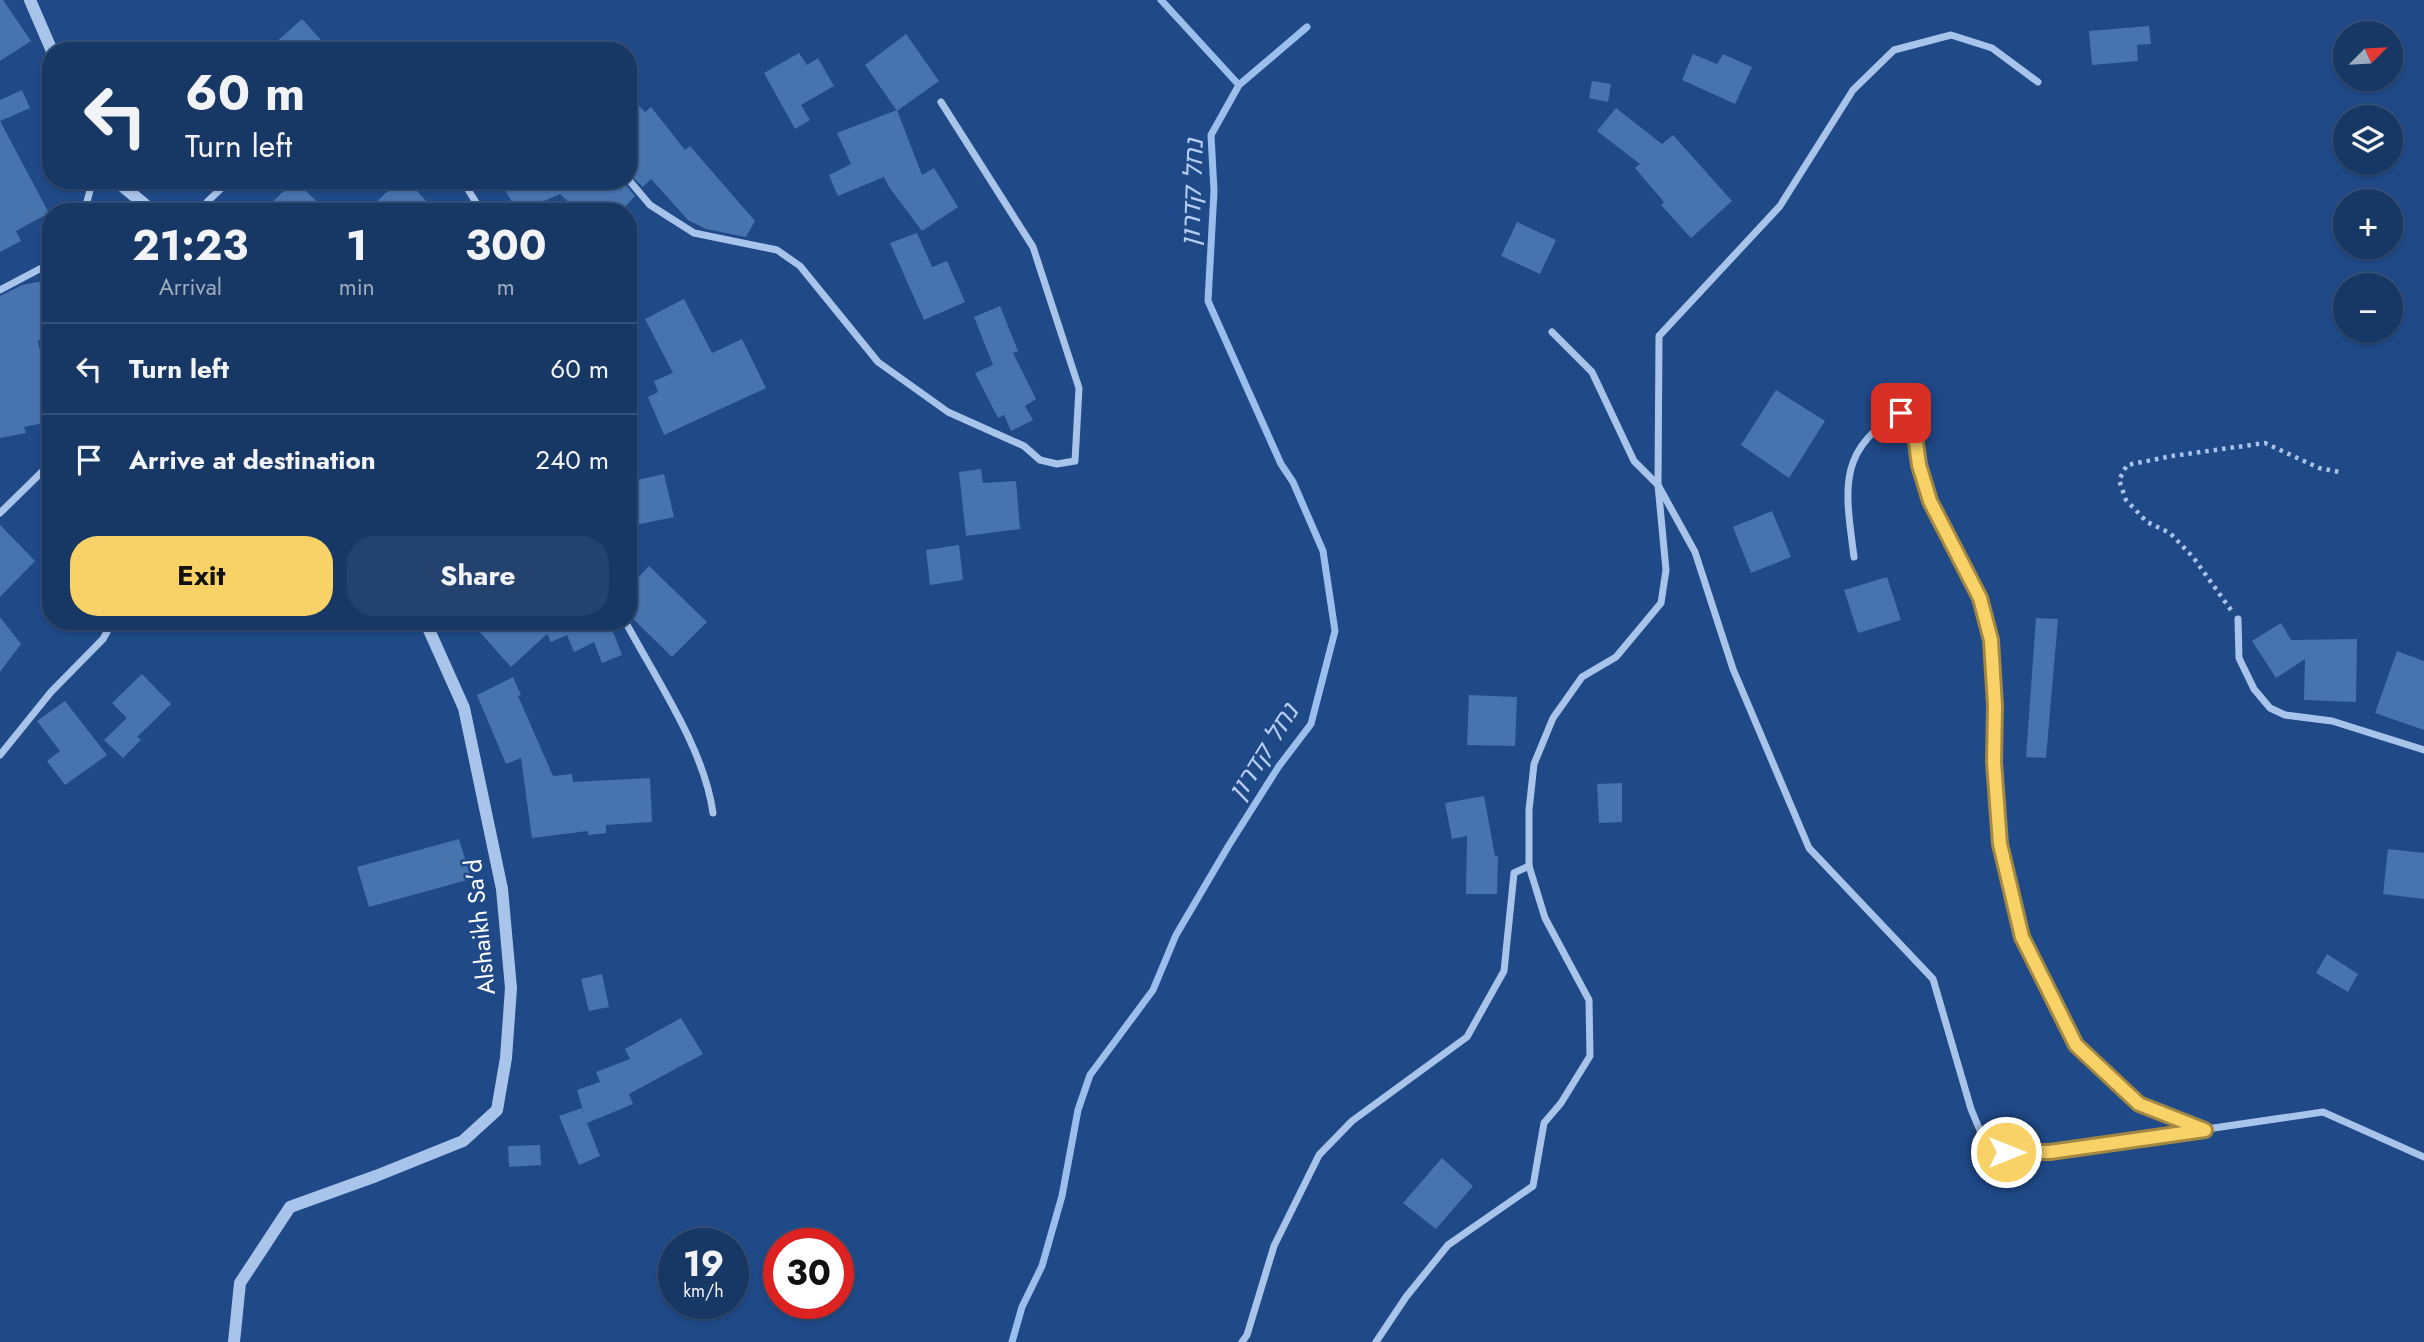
<!DOCTYPE html>
<html lang="en">
<head>
<meta charset="utf-8">
<style>
  :root { --surface:#173765; --page:#24426e; --text:#f1f3f6; --muted:#9eacbf; --line:#365179; --accent:#f9d267 }
  body { margin:0; font-family:Jost,"Noto Sans Hebrew",sans-serif; background:var(--page); color:var(--text); height:100vh; display:flex; flex-direction:column; font-size:26px; white-space:nowrap }
  * { box-sizing:border-box; margin:0 }
  p { font-size:23px; color:var(--muted) }
  .icon { flex:none; width:38px; height:38px; fill:none; stroke:currentColor; stroke-width:2; stroke-linecap:round; stroke-linejoin:round }
  .map { position:relative; flex:1; overflow:hidden }
  .side { position:absolute; left:42px; top:203px; width:595px; height:427px; display:flex; flex-direction:column; background:var(--surface); border-radius:28px; box-shadow:0 2px 5px #0004,0 0 0 2px var(--line) }
  .side>* { flex:none }
  .hud { position:absolute; left:42px; top:42px; width:595px; height:147px; border-radius:28px; box-shadow:0 2px 5px #0004,0 0 0 2px var(--line); background:#173765; color:var(--text); overflow:hidden }
  .needle { width:46px; rotate:66deg }
  .fabs { position:absolute; left:2333px; top:21px; display:grid; gap:14px }
  .fabs a { display:grid; place-items:center; width:70px; height:70px; border-radius:50%; background:var(--surface); box-shadow:0 2px 5px #0004,0 0 0 2px var(--line); font-size:35px }
  .speed { position:absolute; left:658px; top:1228px; display:flex; gap:14px; font-size:35px; font-weight:700; text-align:center }
  .speed>* { display:grid; place-content:center; width:91px; height:91px; border-radius:50%; background:var(--surface); box-shadow:0 2px 5px #0004,0 0 0 2px var(--line); line-height:1 }
  .speed small { font-size:18px; font-weight:400 }
  .speed .limit { border:10px solid #d22; background:#fff; color:#111 }
  .pin { position:absolute; display:grid; place-items:center; width:60px; height:60px; color:#fff; margin:-30px; border-radius:14px; box-shadow:0 4px 10px #0006 }
  .me { position:absolute; width:77px; margin:-38px; rotate:90deg; stroke-linejoin:round; filter:drop-shadow(0 0 5px #0008) }
  .turn { display:flex; align-items:center; gap:24px; height:147px; padding:0 28px; font-size:32px }
  .turn .icon { width:91px; height:91px; stroke-width:2.5 }
  .turn b { display:block; font-size:49px; line-height:60px }
  .eta { display:flex; justify-content:space-evenly; align-items:center; height:119px; text-align:center }
  .eta b { font-size:42px; font-weight:700; line-height:49px }
  .primary-button { display:flex; gap:14px; margin-top:auto; padding:14px 28px }
  .primary-button a { flex:1; height:80px; border-radius:28px; background:var(--accent); color:#111; font-size:28px; font-weight:700; line-height:80px; text-align:center }
  .primary-button a+a { background:var(--page); color:var(--text) }
  ul { padding:0; list-style:none }
  li { display:flex; align-items:center; gap:21px; height:91px; padding:0 28px; border-top:2px solid var(--line) }
  li div { flex:1 }
  li b { display:block; font-size:26px }
  li em { font-style:normal }
  .map>svg:first-child { display:block }
</style>
</head>
<body>
<div class="map">
<svg width="2424" height="1342" viewBox="0 0 2424 1342">
  <rect width="100%" height="100%" fill="#1f4987"/>
  <g fill="none" stroke-linecap="round" stroke-linejoin="round">
    <g stroke="#9bbfec" stroke-width="7">
      <path d="M 1161,0 L 1239,85"/>
      <path d="M 1012,1342 L 1022,1307 L 1042,1266 L 1062,1196 L 1078,1110 L 1090,1075 L 1153,990 L 1176,935 L 1229,845 L 1279,766 L 1311,724 L 1335,631 L 1323,551 L 1293,482 L 1281,464 L 1208,301 L 1214,191 L 1211,135 L 1239,85 L 1307,27"/>
    </g>
  </g>
  <g fill="#4773af">
    <path d="M 0,0 L 3,0 L 31,41 L 0,61 Z"/>
    <path d="M 302,19 L 331,51 L 266,51 Z"/>
    <path d="M 2149,26 L 2151,44 L 2137,45 L 2138,61 L 2092,65 L 2089,31 Z"/>
    <path d="M 906,34 L 939,81 L 897,111 L 865,65 Z"/>
    <path d="M 799,53 L 807,65 L 818,58 L 834,86 L 801,105 L 810,120 L 795,129 L 764,73 Z"/>
    <path d="M 1693,54 L 1717,64 L 1723,54 L 1752,67 L 1735,104 L 1682,80 Z"/>
    <path d="M 1592,81 L 1611,84 L 1608,102 L 1589,98 Z"/>
    <path d="M 22,90 L 30,108 L 0,121 L 0,100 Z"/>
    <path d="M 628,94 L 645,112 L 651,107 L 685,150 L 690,146 L 755,221 L 746,237 L 706,229 L 688,220 L 651,179 L 643,187 L 628,173 Z"/>
    <path d="M 1616,108 L 1662,144 L 1673,135 L 1732,201 L 1691,238 L 1661,205 L 1664,202 L 1635,168 L 1640,164 L 1597,131 Z"/>
    <path d="M 897,110 L 922,175 L 934,168 L 958,207 L 922,231 L 889,187 L 884,177 L 838,196 L 829,175 L 851,164 L 837,133 Z"/>
    <path d="M 0,121 L 49,213 L 16,231 L 21,241 L 0,252 Z"/>
    <path d="M 295,180 L 327,212 L 262,212 Z"/>
    <path d="M 399,180 L 407,180 L 436,212 L 366,212 Z"/>
    <path d="M 499,180 L 622,180 L 635,196 L 620,212 L 579,212 L 560,194 L 518,212 Z"/>
    <path d="M 1517,222 L 1556,240 L 1540,274 L 1501,256 Z"/>
    <path d="M 917,233 L 932,267 L 947,261 L 965,302 L 924,320 L 890,243 Z"/>
    <path d="M 48,280 L 51,290 L 51,327 L 43,329 L 45,339 L 38,341 L 51,405 L 40,407 L 43,423 L 24,427 L 26,433 L 0,438 L 0,296 L 22,285 Z"/>
    <path d="M 684,299 L 712,353 L 742,339 L 766,388 L 664,435 L 648,397 L 658,392 L 654,381 L 673,373 L 645,319 Z"/>
    <path d="M 1000,306 L 1018,351 L 1013,353 L 1036,399 L 1025,406 L 1033,420 L 1011,431 L 1004,415 L 998,418 L 975,373 L 993,365 L 974,317 Z"/>
    <path d="M 1776,390 L 1825,421 L 1789,478 L 1741,445 Z"/>
    <path d="M 981,469 L 983,483 L 1016,481 L 1020,529 L 966,536 L 959,472 Z"/>
    <path d="M 664,474 L 674,517 L 631,526 L 628,515 L 628,482 Z"/>
    <path d="M 1772,511 L 1791,557 L 1751,573 L 1733,527 Z"/>
    <path d="M 0,525 L 35,561 L 0,597 Z"/>
    <path d="M 959,545 L 963,580 L 930,585 L 926,550 Z"/>
    <path d="M 649,566 L 707,622 L 672,657 L 628,614 L 628,588 Z"/>
    <path d="M 1887,577 L 1901,620 L 1858,633 L 1844,590 Z"/>
    <path d="M 0,617 L 21,644 L 0,672 Z"/>
    <path d="M 2036,618 L 2058,619 L 2046,758 L 2026,757 Z"/>
    <path d="M 470,621 L 619,621 L 622,628 L 613,632 L 622,655 L 602,663 L 594,642 L 574,652 L 567,635 L 551,642 L 547,634 L 511,667 Z"/>
    <path d="M 2281,623 L 2291,640 L 2357,639 L 2356,702 L 2304,700 L 2305,659 L 2276,678 L 2252,641 Z"/>
    <path d="M 2397,651 L 2424,661 L 2424,730 L 2375,713 Z"/>
    <path d="M 142,674 L 171,704 L 137,737 L 141,740 L 123,758 L 104,740 L 127,718 L 112,703 Z"/>
    <path d="M 513,677 L 521,695 L 518,696 L 553,776 L 572,774 L 573,782 L 650,778 L 652,822 L 606,825 L 606,833 L 588,835 L 588,831 L 532,838 L 521,758 L 506,764 L 477,695 Z"/>
    <path d="M 1469,695 L 1517,697 L 1515,746 L 1467,745 Z"/>
    <path d="M 65,701 L 107,755 L 65,785 L 47,761 L 60,751 L 37,721 Z"/>
    <path d="M 1622,783 L 1622,822 L 1599,823 L 1597,784 Z"/>
    <path d="M 1484,796 L 1495,856 L 1498,856 L 1497,894 L 1466,894 L 1467,836 L 1452,839 L 1445,803 Z"/>
    <path d="M 459,839 L 471,879 L 369,907 L 357,867 Z"/>
    <path d="M 2388,849 L 2424,853 L 2424,899 L 2383,894 Z"/>
    <path d="M 2327,954 L 2358,974 L 2348,992 L 2316,973 Z"/>
    <path d="M 602,974 L 609,1007 L 589,1011 L 581,979 Z"/>
    <path d="M 681,1018 L 703,1054 L 629,1094 L 633,1104 L 587,1123 L 600,1156 L 579,1165 L 559,1116 L 582,1108 L 586,1120 L 577,1090 L 600,1082 L 596,1072 L 630,1059 L 625,1049 Z"/>
    <path d="M 540,1145 L 541,1165 L 509,1167 L 508,1146 Z"/>
    <path d="M 1442,1158 L 1473,1186 L 1436,1229 L 1403,1203 Z"/>
  </g>
  <g fill="none" stroke-linecap="round" stroke-linejoin="round">
    <path stroke="#a8c4ea" stroke-width="4.5" stroke-dasharray="3.5 5" stroke-linecap="butt" d="M 2231,610 L 2193,557 L 2170,533 L 2147,522 L 2126,500 L 2119,480 L 2127,465 L 2172,456 L 2265,443 L 2319,468 L 2340,472"/>
    <g stroke="#a8c4ea" stroke-width="7">
      <path d="M 2038,82 L 1992,48 L 1951,35 L 1894,50 L 1853,90 L 1780,206 L 1659,336 L 1658,485 L 1695,552 L 1733,669 L 1809,848 L 1933,979 L 1971,1109 L 1984,1140 L 2006,1152 L 2050,1152 L 2323,1112 L 2424,1157"/>
      <path d="M 628,179 L 650,205 L 694,233 L 777,250 L 800,266 L 878,362 L 948,412 L 1024,446 L 1040,460 L 1057,464 L 1075,461 L 1079,388 L 1033,247 L 941,102"/>
      <path d="M 462,180 L 482,212"/>
      <path d="M 84,212 L 93,180"/>
      <path d="M 202,212 L 207,202 L 230,180"/>
      <path d="M 0,290 L 51,263"/>
      <path d="M 628,391 L 631,391"/>
      <path d="M 0,513 L 51,463"/>
      <path d="M 1854,557 C 1846,494 1835,448 1901,413 L 1913,420 L 1919,465 L 1930,501 L 1980,598 L 1991,640 L 1995,706 L 1994,762 L 2000,844 L 2022,937 L 2076,1045 L 2139,1104 L 2205,1130"/>
      <path d="M 2238,619 L 2239,658 L 2254,689 L 2270,708 L 2285,715 L 2332,721 L 2424,750"/>
      <path d="M 625,621 C 656,679 704,748 713,813"/>
      <path d="M 0,755 L 51,692 L 103,639 L 113,621"/>
      <path d="M 1242,1342 L 1247,1335 L 1274,1246 L 1319,1155 L 1352,1121 L 1467,1037 L 1504,971 L 1514,873 L 1529,866"/>
      <path d="M 1376,1342 L 1406,1297 L 1448,1245 L 1533,1186 L 1544,1123 L 1561,1103 L 1590,1056 L 1589,1000 L 1545,918 L 1529,866 L 1529,810 L 1534,764 L 1553,718 L 1582,677 L 1616,657 L 1661,603 L 1666,570 L 1658,485 L 1634,461 L 1592,372 L 1552,332"/>
    </g>
    <g stroke="#a8c4ea" stroke-width="12">
      <path d="M 30,0 L 52,51"/>
      <path d="M 115,180 L 154,212"/>
      <path d="M 234,1342 L 240,1283 L 290,1207 L 376,1176 L 463,1141 L 497,1110 L 506,1058 L 511,988 L 502,889 L 464,708 L 425,621"/>
    </g>
  </g>
  <g fill="none" stroke-linecap="round" stroke-linejoin="round">
    <g stroke="#a28843" stroke-width="18">
      <path id="route" d="M 1901,413 L 1913,420 L 1919,465 L 1930,501 L 1980,598 L 1991,640 L 1995,706 L 1994,762 L 2000,844 L 2022,937 L 2076,1045 L 2139,1104 L 2205,1130 L 2050,1152 L 2006,1152"/>
    </g>
    <use href="#route" stroke="#f9d267" stroke-width="12"/>
  </g>
  <g text-anchor="middle" stroke-width="5" stroke-linejoin="round" paint-order="stroke">
    <g font-size="24" fill="#fff" stroke="#1f4987">
      <text transform="translate(480 927) rotate(-96)" y="8">Alshaikh Sa'd</text>
    </g>
    <g font-size="26" font-style="italic" fill="#b3cef2" stroke="#1f4987">
      <text transform="translate(1192 193) rotate(-88)" y="9">נחל קדרון</text>
      <text transform="translate(1263 752) rotate(-58)" y="9">נחל קדרון</text>
    </g>
  </g>
</svg>
<div class="fabs">
<a><svg class="needle" viewBox="-14 -14 28 28"><path d="M0-13l5 13h-10z" fill="#e53935"/><path d="M0 13l5-13h-10z" fill="#9eacbf"/></svg></a>
<a><svg class="icon" aria-label="layers" viewBox="0 0 24 24"><path d="M12 4l9 5-9 5-9-5zM3 14l9 5 9-5"/></svg></a>
<a>+</a>
<a>−</a>
</div>
<div class="speed"><div>19<small>km/h</small></div><div class="limit">30</div></div>
<div class="pin" style="left:1901px;top:413px;background:#d93025"><svg class="icon" aria-label="arrive" viewBox="0 0 24 24"><path d="M6 21V4h12l-3 4 3 4H6"/></svg></div>
<svg class="me" style="left:2006px;top:1152px" viewBox="-20 -20 40 40"><circle r="17" fill="#f9d267" stroke="#fff" stroke-width="3"/><path d="M0-11L8 9 0 5-8 9z" fill="#fff"/></svg>
<div class="hud">
<div class="turn"><svg class="icon" aria-label="left" viewBox="0 0 24 24"><path d="M17 20v-9H6M10 6l-5 5 5 5"/></svg><div><b>60 m</b>Turn left</div></div>
</div>
<section class="side">
<div class="eta">
<div><b>21:23</b><p>Arrival</p></div>
<div><b>1</b><p>min</p></div>
<div><b>300</b><p>m</p></div>
</div>
<ul>
<li><svg class="icon" aria-label="left" viewBox="0 0 24 24"><path d="M17 20v-9H6M10 6l-5 5 5 5"/></svg><div><b>Turn left</b></div><em>60 m</em></li>
<li><svg class="icon" aria-label="arrive" viewBox="0 0 24 24"><path d="M6 21V4h12l-3 4 3 4H6"/></svg><div><b>Arrive at destination</b></div><em>240 m</em></li>
</ul>
<div class="primary-button"><a>Exit</a><a>Share</a></div>
</section>
</div>
</body>
</html>
